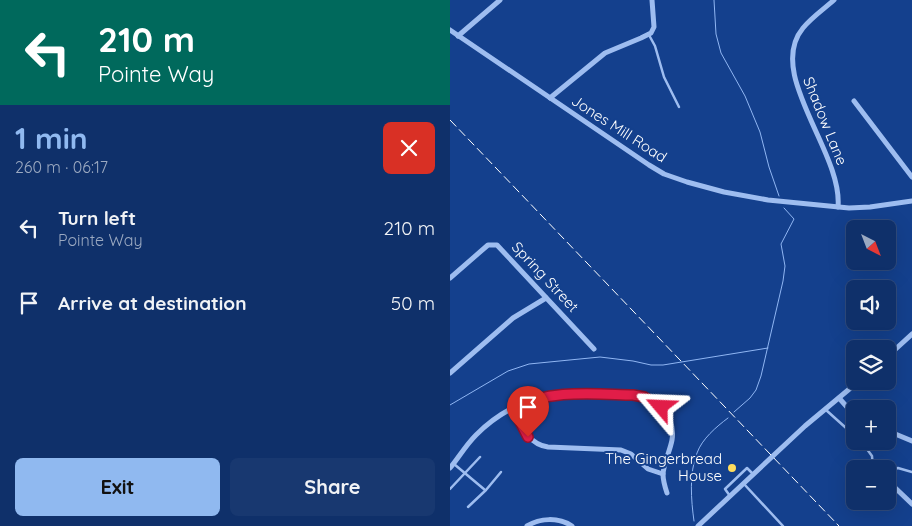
<!DOCTYPE html>
<html lang="en">
<head>
<meta charset="utf-8">
<style>
  :root { --surface:#0f306a; --page:#183870; --text:#f1f3f6; --muted:#9ba9c1; --line:#2f4b7e; --accent:#90b9f0 }
  body { margin:0; font-family:Quicksand,sans-serif; background:var(--page); color:var(--text); height:100vh; display:flex; flex-direction:column; font-size:19px; white-space:nowrap }
  * { box-sizing:border-box; margin:0 }
  p { font-size:16px; color:var(--muted) }
  .icon { flex:none; width:28px; height:28px; fill:none; stroke:currentColor; stroke-width:2; stroke-linecap:round; stroke-linejoin:round }
  .map { position:relative; flex:1; overflow:hidden }
  .details { display:flex; flex-direction:column; background:var(--surface); width:450px }
  .details>* { flex:none }
  .hud { background:#00695c; color:#fff; overflow:hidden }
  .needle { width:32px; rotate:138deg }
  .fabs { position:absolute; left:396px; top:220px; display:grid; gap:10px }
  .fabs a { display:grid; place-items:center; width:50px; height:50px; border-radius:8px; background:var(--surface); box-shadow:0 5px 20px #0002,0 0 0 1px var(--line); font-size:25px }
  .pin { position:absolute; display:grid; place-items:center; width:42px; height:42px; color:#fff; margin:-51px -21px; border-radius:50% 50% 50% 0; rotate:-45deg; box-shadow:0 0 5px #0007 }
  .pin .icon { rotate:45deg }
  .me { position:absolute; width:55px; margin:-28px; rotate:296deg; stroke-linejoin:round; filter:drop-shadow(0 0 4px #0008) }
  .turn { display:flex; align-items:center; gap:18px; height:105px; padding:0 15px; font-size:22px }
  .turn .icon { width:65px; height:65px; stroke-width:2.5 }
  .turn b { display:block; font-size:35px; line-height:42px }
  .round { display:grid; place-items:center; flex:none; width:52px; height:52px; border-radius:8px; background:var(--page) }
  .headline { display:flex; align-items:center; justify-content:space-between; height:85px; padding:0 15px }
  h1 { font-size:30px; font-weight:700; line-height:38px; color:var(--accent) }
  .action { display:flex; gap:10px; margin-top:auto; padding:10px 15px }
  .action a { flex:1; height:58px; border-radius:8px; background:var(--accent); color:#111; font-size:20px; font-weight:700; line-height:58px; text-align:center }
  .action a+a { background:var(--page); color:var(--text) }
  ul { padding:0; list-style:none }
  li { display:flex; align-items:center; gap:15px; height:75px; padding:0 15px }
  li div { flex:1 }
  li b { display:block; font-size:19px }
  li em { font-style:normal }
  main { display:flex; flex:1; min-height:0 }
  .map>svg:first-child { display:block }
</style>
</head>
<body>
<main>
<section class="details">
<div class="hud">
<div class="turn"><svg class="icon" aria-label="left" viewBox="0 0 24 24"><path d="M17 20v-9H6M10 6l-5 5 5 5"/></svg><div><b>210 m</b>Pointe Way</div></div>
</div>
<div class="headline"><div><h1>1 min</h1><p>260 m · 06:17</p></div><a class="round" style="background:#d93025;color:#fff"><svg class="icon" aria-label="close" viewBox="0 0 24 24"><path d="M6 6l12 12M18 6L6 18"/></svg></a></div>
<ul>
<li><svg class="icon" aria-label="left" viewBox="0 0 24 24"><path d="M17 20v-9H6M10 6l-5 5 5 5"/></svg><div><b>Turn left</b><p>Pointe Way</p></div><em>210 m</em></li>
<li><svg class="icon" aria-label="arrive" viewBox="0 0 24 24"><path d="M6 21V4h12l-3 4 3 4H6"/></svg><div><b>Arrive at destination</b></div><em>50 m</em></li>
</ul>
<div class="action"><a>Exit</a><a>Share</a></div>
</section>
<div class="map">
<svg width="462" height="526" viewBox="0 0 462 526">
  <rect width="100%" height="100%" fill="#14408d"/>
  <g fill="none" stroke-linecap="round" stroke-linejoin="round">
    <g stroke="#90b6f3" stroke-width="1">
      <path d="M 264,0 L 266,34 L 271,53 L 295,96 L 310,132 L 319,167 L 329,196"/>
      <path d="M 0,405 L 58,371 L 79,364 L 150,357 L 183,361 L 201,365 L 213,365 L 318,348"/>
      <path d="M 284,412 L 300,398 L 306,390 L 311,376 L 333,281 L 335,266 L 331,244 L 344,219 L 334,208"/>
      <path d="M 244,521 C 241,500 239,473 247,453 C 252,439 266,427 278,418"/>
    </g>
    <g stroke="#9ebdf0" stroke-width="2.5">
      <path d="M 199,35 L 205,46 L 214,77 L 229,107"/>
      <path d="M 376,410 L 405,436"/>
      <path d="M 411,441 L 422,456 L 423,469"/>
      <path d="M 4,464 L 35,490"/>
      <path d="M 438,471 L 448,468 L 462,472"/>
      <path d="M 294,484 L 333,526"/>
      <path d="M 0,489 L 30,457"/>
      <path d="M 280,496 L 275,489 L 297,468 L 303,474"/>
      <path d="M 18,507 L 36,490 L 51,472"/>
    </g>
    <g stroke="#9ebdf0" stroke-width="5">
      <path d="M 384,0 C 374,9 362,17 353,28 C 315,74 393,152 388,207"/>
      <path d="M 0,30 L 199,165 L 214,174 L 237,182 L 274,192 L 318,200 L 399,208 L 420,207 L 462,201"/>
      <path d="M 8,36 L 50,0"/>
      <path d="M 100,98 L 155,53 L 191,38 L 201,33 L 204,27 L 202,0"/>
      <path d="M 404,101 L 462,177"/>
      <path d="M 0,278 L 38,245 L 47,245 L 144,349"/>
      <path d="M 438,356 L 462,334"/>
      <path d="M 0,373 L 63,318 L 96,298"/>
      <path d="M 389,398 L 405,416"/>
      <path d="M 63,408 C 72,425 77,444 98,447 L 171,450 L 181,454 L 198,469 L 213,474"/>
      <path d="M 438,431 L 462,441"/>
      <path d="M 0,468 C 9,457 16,445 26,435 C 74,387 121,393 183,395 C 206,399 226,415 222,440 C 220,451 214,462 213,474 C 213,480 215,487 217,493"/>
      <path d="M 438,481 L 462,504"/>
      <path d="M 77,526 C 90,518 108,517 122,526"/>
      <path d="M 248,526 L 355,426 L 409,381"/>
    </g>
    <path stroke="#fff" stroke-width="1" stroke-dasharray="9 4" stroke-linecap="butt" d="M 0,120 L 389,526"/>
  </g>
  <g fill="none" stroke-linecap="round" stroke-linejoin="round">
    <g stroke="#92132f" stroke-width="12">
      <path id="route" d="M 78,437 L 63,408 C 101,389 142,394 183,395 L 194,397 L 211,407"/>
    </g>
    <use href="#route" stroke="#e11d48" stroke-width="9"/>
  </g>
  <circle fill="#ffdd5d" stroke="#14408d" stroke-width="2" cx="282" cy="468" r="5"/>
  <g text-anchor="middle" stroke-width="4" stroke-linejoin="round" paint-order="stroke">
    <g font-size="15" fill="#fff" stroke="#14408d">
      <text transform="translate(375 121) rotate(68)" y="5">Shadow Lane</text>
      <text transform="translate(169 129) rotate(33)" y="5">Jones Mill Road</text>
      <text transform="translate(95 277) rotate(47)" y="5">Spring Street</text>
    </g>
    <g font-size="15" fill="#fff" stroke="#14408d" text-anchor="end">
      <text x="272" y="464">The Gingerbread<tspan x="272" dy="17">House</tspan></text>
    </g>
  </g>
</svg>
<div class="fabs">
<a><svg class="needle" viewBox="-14 -14 28 28"><path d="M0-13l5 13h-10z" fill="#e53935"/><path d="M0 13l5-13h-10z" fill="#9ba9c1"/></svg></a>
<a><svg class="icon" aria-label="sound" viewBox="0 0 24 24"><path d="M4 9h4l5-4v14l-5-4H4zM17 9q2 3 0 6"/></svg></a>
<a><svg class="icon" aria-label="layers" viewBox="0 0 24 24"><path d="M12 4l9 5-9 5-9-5zM3 14l9 5 9-5"/></svg></a>
<a>+</a>
<a>−</a>
</div>
<div class="pin" style="left:78px;top:437px;background:#d93025"><svg class="icon" aria-label="arrive" viewBox="0 0 24 24"><path d="M6 21V4h12l-3 4 3 4H6"/></svg></div>
<svg class="me" style="left:211px;top:407px" viewBox="-20 -20 40 40"><path d="M0-17L14 15 0 8-14 15z" fill="#e11d48" stroke="#fff" stroke-width="4"/></svg>
</div>
</main>
</body>
</html>
